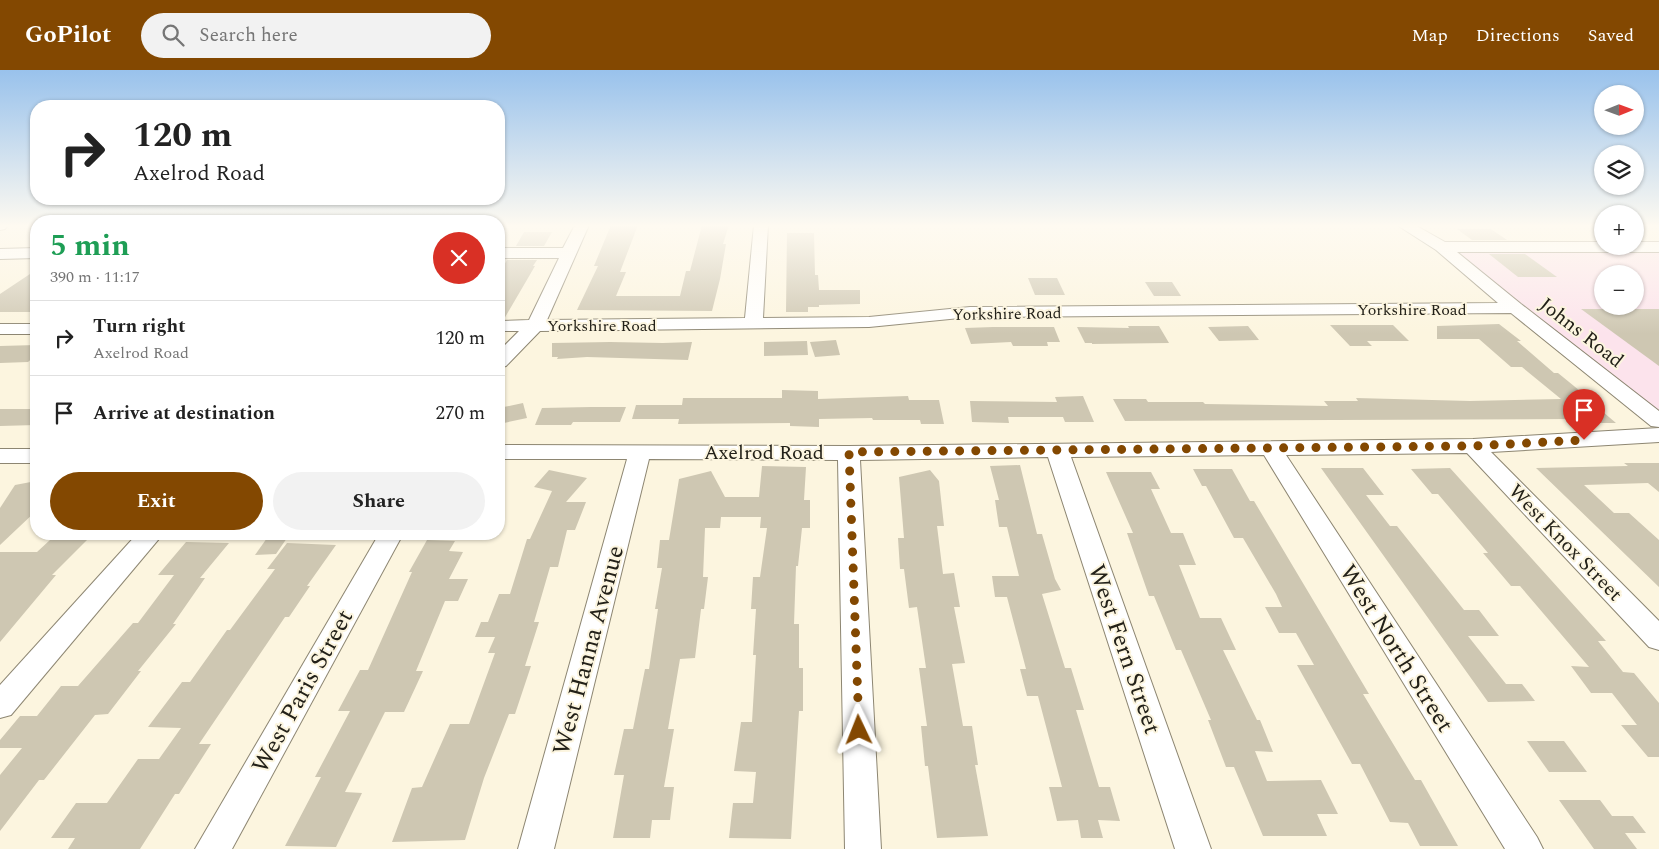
<!DOCTYPE html>
<html lang="en">
<head>
<meta charset="utf-8">
<style>
  :root { --surface:#fff; --page:#f2f2f2; --text:#222; --muted:#767676; --line:#e0e0e0; --accent:#834801 }
  body { margin:0; font-family:Spectral,serif; background:var(--page); color:var(--text); height:100vh; display:flex; flex-direction:column; font-size:19px; white-space:nowrap }
  * { box-sizing:border-box; margin:0 }
  p { font-size:16px; color:var(--muted) }
  .icon { flex:none; width:28px; height:28px; fill:none; stroke:currentColor; stroke-width:2; stroke-linecap:round; stroke-linejoin:round }
  .map { position:relative; flex:1; overflow:hidden }
  .drawer { position:absolute; left:30px; top:145px; width:475px; height:325px; display:flex; flex-direction:column; background:var(--surface); border-radius:20px; box-shadow:0 1px 4px #0004 }
  .drawer>* { flex:none }
  .guide { position:absolute; left:30px; top:30px; width:475px; height:105px; border-radius:20px; box-shadow:0 1px 4px #0004; background:#fff; color:var(--text); overflow:hidden }
  .needle { width:32px; rotate:89deg }
  .controls { position:absolute; left:1594px; top:15px; display:grid; gap:10px }
  .controls a { display:grid; place-items:center; width:50px; height:50px; border-radius:50%; background:var(--surface); box-shadow:0 1px 4px #0004; font-size:25px }
  .pin { position:absolute; display:grid; place-items:center; width:42px; height:42px; color:#fff; margin:-51px -21px; border-radius:50% 50% 50% 0; rotate:-45deg; box-shadow:0 0 5px #0007 }
  .pin .icon { rotate:45deg }
  .me { position:absolute; width:55px; margin:-28px; rotate:358deg; stroke-linejoin:round; filter:drop-shadow(0 0 4px #0008) }
  .turn { display:flex; align-items:center; gap:18px; height:105px; padding:0 20px; font-size:22px }
  .turn .icon { width:65px; height:65px; stroke-width:2.5 }
  .turn b { display:block; font-size:35px; line-height:42px }
  .round { display:grid; place-items:center; flex:none; width:52px; height:52px; border-radius:26px; background:var(--page) }
  .head { display:flex; align-items:center; justify-content:space-between; height:85px; padding:0 20px }
  h1 { font-size:30px; font-weight:700; line-height:38px; color:#1e9e55 }
  .primary-button { display:flex; gap:10px; margin-top:auto; padding:10px 20px }
  .primary-button a { flex:1; height:58px; border-radius:30px; background:var(--accent); color:#fff; font-size:20px; font-weight:700; line-height:58px; text-align:center }
  .primary-button a+a { background:var(--page); color:var(--text) }
  ul { padding:0; list-style:none }
  li { display:flex; align-items:center; gap:15px; height:75px; padding:0 20px; border-top:1px solid var(--line) }
  li div { flex:1 }
  li b { display:block; font-size:19px }
  li em { font-style:normal }
  header { display:flex; align-items:center; gap:30px; box-sizing:border-box; height:70px; padding:0 25px; background:var(--accent); color:#fff }
  header strong { font-size:24px }
  nav { display:flex; gap:28px; margin-inline-start:auto; font-size:18px }
  .search { width:350px; height:45px; background:var(--page); display:flex; align-items:center; gap:12px; box-sizing:border-box; padding:0 18px; border-radius:28px; color:var(--muted); font-size:19px }
  .map>svg:first-child { display:block }
</style>
</head>
<body>
<header>
<strong>GoPilot</strong>
<div class="search"><svg class="icon" aria-label="search" viewBox="0 0 24 24"><circle cx="10" cy="10" r="6"/><path d="M15 15l6 6"/></svg>Search here</div>
<nav><a>Map</a><a>Directions</a><a>Saved</a></nav>
</header>
<div class="map">
<svg width="1659" height="779" viewBox="0 0 1659 779">
  <rect width="100%" height="100%" fill="#fcf5df"/>
  <path fill="#fce3ec" fill-rule="evenodd" d="M 1453,180 L 1659,183 L 1659,343 ZM 1602,204 L 1635,204 L 1635,236 L 1602,236 Z"/>
  <g fill="#cec7b2">
    <path d="M 611,155 L 638,155 L 620,202 L 626,202 L 616,226 L 680,226 L 686,201 L 690,201 L 702,155 L 729,155 L 723,174 L 726,174 L 720,209 L 712,241 L 577,240 L 598,196 L 594,196 Z"/>
    <path d="M 1457,159 L 1491,159 L 1507,170 L 1472,170 Z"/>
    <path d="M 524,162 L 552,162 L 544,176 L 516,176 Z"/>
    <path d="M 787,163 L 814,163 L 815,205 L 818,205 L 819,220 L 860,220 L 860,234 L 819,235 L 819,237 L 808,237 L 808,242 L 786,242 Z"/>
    <path d="M 1489,184 L 1525,184 L 1557,207 L 1518,207 Z"/>
    <path d="M 507,190 L 537,190 L 533,196 L 535,196 L 504,249 L 499,249 L 499,204 Z"/>
    <path d="M 36,200 L 36,242 L 0,242 L 0,224 Z"/>
    <path d="M 1028,208 L 1057,208 L 1065,225 L 1035,225 Z"/>
    <path d="M 1145,212 L 1172,212 L 1181,226 L 1154,226 Z"/>
    <path d="M 1581,239 L 1659,239 L 1659,296 Z"/>
    <path d="M 1499,254 L 1521,271 L 1517,271 L 1554,303 L 1558,303 L 1585,325 L 1583,325 L 1616,353 L 1577,353 L 1572,349 L 1125,351 L 1113,329 L 1146,329 L 1148,332 L 1203,332 L 1205,334 L 1328,336 L 1324,331 L 1358,331 L 1356,328 L 1470,331 L 1561,329 L 1522,297 L 1511,297 L 1479,269 L 1437,269 L 1437,256 Z"/>
    <path d="M 1330,255 L 1393,255 L 1409,271 L 1367,271 L 1372,276 L 1350,276 Z"/>
    <path d="M 1128,256 L 1159,256 L 1169,273 L 1092,274 L 1092,273 L 1085,273 L 1077,257 L 1129,258 Z"/>
    <path d="M 1248,256 L 1259,270 L 1219,271 L 1208,257 Z"/>
    <path d="M 993,257 L 1054,257 L 1060,272 L 1047,272 L 1048,276 L 1013,276 L 1011,272 L 971,274 L 965,258 Z"/>
    <path d="M 836,270 L 840,285 L 815,287 L 810,272 Z"/>
    <path d="M 807,271 L 808,285 L 764,286 L 764,272 Z"/>
    <path d="M 610,272 L 663,273 L 692,272 L 688,290 L 587,287 L 557,289 L 558,287 L 552,287 L 552,273 Z"/>
    <path d="M 36,275 L 36,285 L 28,292 L 0,293 L 0,276 Z"/>
    <path d="M 782,320 L 818,321 L 818,329 L 908,326 L 909,330 L 939,330 L 944,354 L 921,354 L 920,350 L 873,350 L 872,348 L 819,349 L 819,357 L 790,356 L 790,353 L 678,354 L 679,349 L 632,349 L 636,335 L 682,335 L 683,328 L 782,328 Z"/>
    <path d="M 1083,326 L 1094,352 L 1065,352 L 1063,347 L 1008,347 L 1009,353 L 972,352 L 970,331 L 1057,332 L 1055,327 Z"/>
    <path d="M 523,333 L 527,348 L 499,354 L 499,338 Z"/>
    <path d="M 591,337 L 626,337 L 620,352 L 573,352 L 571,355 L 535,355 L 542,338 Z"/>
    <path d="M 0,339 L 36,339 L 36,355 L 0,356 Z"/>
    <path d="M 1624,393 L 1659,393 L 1659,422 L 1648,413 L 1584,415 L 1614,443 L 1629,443 L 1659,470 L 1659,517 L 1536,398 L 1628,396 Z"/>
    <path d="M 1020,395 L 1037,464 L 1042,464 L 1055,509 L 1061,520 L 1042,524 L 1065,598 L 1071,598 L 1084,640 L 1076,640 L 1099,717 L 1110,717 L 1120,751 L 1098,750 L 1103,768 L 1081,768 L 1078,750 L 1057,751 L 1049,717 L 1062,717 L 1038,626 L 1027,626 L 1020,599 L 1026,599 L 1007,527 L 995,527 L 992,506 L 1019,506 L 1007,457 L 999,457 L 995,430 L 999,430 L 990,396 Z"/>
    <path d="M 762,396 L 806,397 L 804,430 L 810,430 L 810,458 L 802,458 L 798,496 L 796,496 L 794,554 L 799,554 L 799,598 L 803,598 L 803,641 L 799,641 L 791,769 L 729,768 L 733,733 L 753,733 L 756,702 L 734,701 L 741,652 L 752,652 L 756,585 L 753,585 L 756,539 L 751,539 L 753,507 L 760,507 L 767,458 L 760,458 L 761,447 L 721,447 L 720,458 L 705,458 L 703,507 L 708,507 L 704,539 L 701,539 L 695,588 L 680,589 L 668,659 L 674,659 L 664,717 L 674,717 L 670,750 L 652,750 L 650,768 L 613,768 L 624,705 L 614,705 L 624,659 L 633,659 L 645,599 L 649,599 L 658,539 L 655,539 L 662,498 L 657,498 L 660,470 L 669,470 L 679,409 L 711,401 L 725,427 L 759,427 Z"/>
    <path d="M 1321,398 L 1363,398 L 1384,425 L 1366,425 L 1390,456 L 1397,456 L 1464,540 L 1479,540 L 1499,566 L 1468,566 L 1506,614 L 1522,614 L 1535,631 L 1488,632 Z"/>
    <path d="M 1450,398 L 1606,571 L 1598,571 L 1623,602 L 1634,603 L 1659,633 L 1659,687 L 1648,687 L 1621,655 L 1637,655 L 1612,623 L 1591,623 L 1571,596 L 1589,597 L 1520,516 L 1511,516 L 1483,483 L 1488,483 L 1438,424 L 1432,424 L 1411,399 Z"/>
    <path d="M 1193,399 L 1232,399 L 1250,431 L 1254,431 L 1369,624 L 1363,624 L 1415,710 L 1421,710 L 1458,776 L 1420,776 L 1408,753 L 1390,752 L 1360,694 L 1352,694 L 1297,595 L 1314,595 L 1296,563 L 1279,563 L 1265,537 L 1282,537 L 1276,524 L 1243,468 L 1234,468 L 1206,416 L 1202,416 Z"/>
    <path d="M 549,400 L 587,408 L 566,432 L 586,432 L 575,460 L 567,460 L 558,497 L 550,497 L 534,552 L 539,552 L 525,596 L 531,596 L 515,644 L 509,644 L 484,708 L 465,770 L 392,772 L 412,718 L 422,717 L 450,654 L 469,654 L 495,583 L 488,583 L 495,567 L 475,567 L 481,552 L 488,552 L 499,524 L 510,524 L 527,469 L 530,469 L 552,421 L 534,417 Z"/>
    <path d="M 930,400 L 939,411 L 944,456 L 937,456 L 943,504 L 954,503 L 960,537 L 954,537 L 965,593 L 952,594 L 963,656 L 972,656 L 978,695 L 975,695 L 988,766 L 937,768 L 928,696 L 925,696 L 921,656 L 927,656 L 919,598 L 926,598 L 917,537 L 909,538 L 904,499 L 900,499 L 898,468 L 904,468 L 899,407 Z"/>
    <path d="M 1106,402 L 1151,402 L 1160,419 L 1151,419 L 1171,463 L 1183,463 L 1196,495 L 1179,495 L 1200,548 L 1221,548 L 1236,580 L 1223,580 L 1257,650 L 1260,650 L 1273,682 L 1255,681 L 1267,711 L 1321,710 L 1338,744 L 1317,744 L 1327,766 L 1263,766 L 1234,697 L 1226,697 L 1208,650 L 1211,650 L 1181,580 L 1176,580 L 1154,526 L 1149,526 L 1127,463 L 1133,463 Z"/>
    <path d="M 36,411 L 36,441 L 0,475 L 0,438 L 15,415 Z"/>
    <path d="M 60,464 L 93,464 L 52,505 L 56,505 L 0,572 L 0,482 L 37,482 L 50,470 L 54,470 Z"/>
    <path d="M 267,468 L 287,468 L 276,484 L 255,485 Z"/>
    <path d="M 427,470 L 455,471 L 449,481 L 463,482 L 449,509 L 468,509 L 458,531 L 445,531 L 416,601 L 423,601 L 404,642 L 385,642 L 345,722 L 362,723 L 336,777 L 285,776 L 321,707 L 315,707 L 350,641 L 338,641 L 360,600 L 368,600 L 412,502 L 409,502 Z"/>
    <path d="M 186,472 L 229,473 L 200,508 L 205,508 L 173,554 L 176,554 L 138,601 L 141,601 L 108,644 L 95,645 L 44,710 L 39,710 L 0,761 L 0,705 L 22,678 L 0,678 L 0,670 L 20,646 L 37,646 L 61,616 L 78,616 L 133,553 L 138,553 L 174,505 L 158,505 Z"/>
    <path d="M 287,473 L 336,475 L 307,516 L 310,516 L 289,547 L 285,547 L 199,674 L 211,674 L 179,724 L 175,724 L 140,779 L 68,779 L 75,768 L 51,768 L 76,733 L 107,733 L 138,689 L 159,689 L 181,658 L 148,657 L 182,612 L 190,612 L 227,560 L 230,560 L 275,499 L 267,499 Z"/>
    <path d="M 1527,671 L 1564,671 L 1587,702 L 1549,702 Z"/>
    <path d="M 1559,730 L 1600,730 L 1612,746 L 1633,746 L 1646,763 L 1625,763 L 1637,779 L 1594,779 Z"/>
  </g>
  <g fill="none" stroke-linecap="round" stroke-linejoin="round">
    <g stroke="#8d8672" stroke-width="2">
      <g id="street">
        <path d="M 0,155 L 8,155 L 5,159 L 0,160 Z"/>
        <path d="M 575,155 L 589,155 L 547,250 L 745,248 L 754,155 L 768,155 L 763,248 L 869,247 L 970,237 L 1498,233 L 1436,180 L 1397,155 L 1415,155 L 1445,172 L 1602,172 L 1602,176 L 1635,176 L 1635,172 L 1659,172 L 1659,182 L 1457,182 L 1521,234 L 1659,341 L 1659,357 L 1651,356 L 1511,243 L 970,247 L 869,257 L 540,261 L 506,296 L 499,298 L 499,281 L 519,261 L 499,261 L 499,251 L 529,250 L 559,188 L 499,188 L 499,178 L 563,178 Z"/>
        <path d="M 36,178 L 36,188 L 0,189 L 0,179 Z"/>
        <rect x="0" y="254" width="36" height="10"/>
        <path d="M 1659,358 L 1659,372 L 1491,382 L 1659,551 L 1659,580 L 1649,577 L 1467,383 L 1286,385 L 1537,767 L 1543,779 L 1505,779 L 1264,385 L 1071,387 L 1211,779 L 1175,779 L 1048,387 L 860,390 L 881,779 L 845,779 L 838,390 L 649,389 L 554,779 L 518,779 L 627,389 L 499,389 L 499,375 L 849,376 L 1473,369 Z"/>
        <rect x="0" y="379" width="36" height="14"/>
        <path d="M 137,464 L 163,464 L 11,645 L 0,648 L 0,615 Z"/>
        <path d="M 379,464 L 403,464 L 232,779 L 195,779 Z"/>
      </g>
    </g>
    <use href="#street" fill="#fff" fill-rule="evenodd"/>
  </g>
  <linearGradient id="sky" x2="0" y2="1"><stop stop-color="#99c2ec"/><stop offset="0.59" stop-color="#fefaf1"/><stop offset="1" stop-color="#fefaf1" stop-opacity="0"/></linearGradient>
  <rect width="1659" height="264" fill="url(#sky)"/>
  <g fill="none" stroke-linecap="round" stroke-linejoin="round">
    <path stroke="#834801" stroke-width="9" stroke-dasharray="0 16.2" d="M 859,660 L 849,382 L 1473,376 L 1584,370"/>
  </g>
  <g text-anchor="middle" stroke-width="4" stroke-linejoin="round" paint-order="stroke">
    <g font-size="16" fill="#232119" stroke="#fcf5df">
      <text x="1412" y="245">Yorkshire Road</text>
      <text transform="translate(1007 243) rotate(-1)" y="6">Yorkshire Road</text>
      <text x="602" y="261">Yorkshire Road</text>
    </g>
    <g font-size="20" fill="#232119" stroke="#fcf5df">
      <text transform="translate(1582 262) rotate(38)" y="7">Johns Road</text>
      <text x="764" y="389">Axelrod Road</text>
      <text transform="translate(1566 472) rotate(46)" y="7">West Knox Street</text>
    </g>
    <g font-size="24" fill="#232119" stroke="#fcf5df">
      <text transform="translate(1397 578) rotate(58)" y="8">West North Street</text>
      <text transform="translate(1125 579) rotate(71)" y="8">West Fern Street</text>
      <text transform="translate(588 580) rotate(-75)" y="8">West Hanna Avenue</text>
      <text transform="translate(302 621) rotate(-61)" y="8">West Paris Street</text>
    </g>
  </g>
</svg>
<div class="controls">
<a><svg class="needle" viewBox="-14 -14 28 28"><path d="M0-13l5 13h-10z" fill="#e53935"/><path d="M0 13l5-13h-10z" fill="#767676"/></svg></a>
<a><svg class="icon" aria-label="layers" viewBox="0 0 24 24"><path d="M12 4l9 5-9 5-9-5zM3 14l9 5 9-5"/></svg></a>
<a>+</a>
<a>−</a>
</div>
<div class="pin" style="left:1584px;top:370px;background:#d93025"><svg class="icon" aria-label="arrive" viewBox="0 0 24 24"><path d="M6 21V4h12l-3 4 3 4H6"/></svg></div>
<svg class="me" style="left:859px;top:660px" viewBox="-20 -20 40 40"><path d="M0-17L14 15 0 8-14 15z" fill="#834801" stroke="#fff" stroke-width="4"/></svg>
<div class="guide">
<div class="turn"><svg class="icon" aria-label="right" viewBox="0 0 24 24"><path d="M7 20v-9h11M14 6l5 5-5 5"/></svg><div><b>120 m</b>Axelrod Road</div></div>
</div>
<section class="drawer">
<div class="head"><div><h1>5 min</h1><p>390 m · 11:17</p></div><a class="round" style="background:#d93025;color:#fff"><svg class="icon" aria-label="close" viewBox="0 0 24 24"><path d="M6 6l12 12M18 6L6 18"/></svg></a></div>
<ul>
<li><svg class="icon" aria-label="right" viewBox="0 0 24 24"><path d="M7 20v-9h11M14 6l5 5-5 5"/></svg><div><b>Turn right</b><p>Axelrod Road</p></div><em>120 m</em></li>
<li><svg class="icon" aria-label="arrive" viewBox="0 0 24 24"><path d="M6 21V4h12l-3 4 3 4H6"/></svg><div><b>Arrive at destination</b></div><em>270 m</em></li>
</ul>
<div class="primary-button"><a>Exit</a><a>Share</a></div>
</section>
</div>
</body>
</html>
